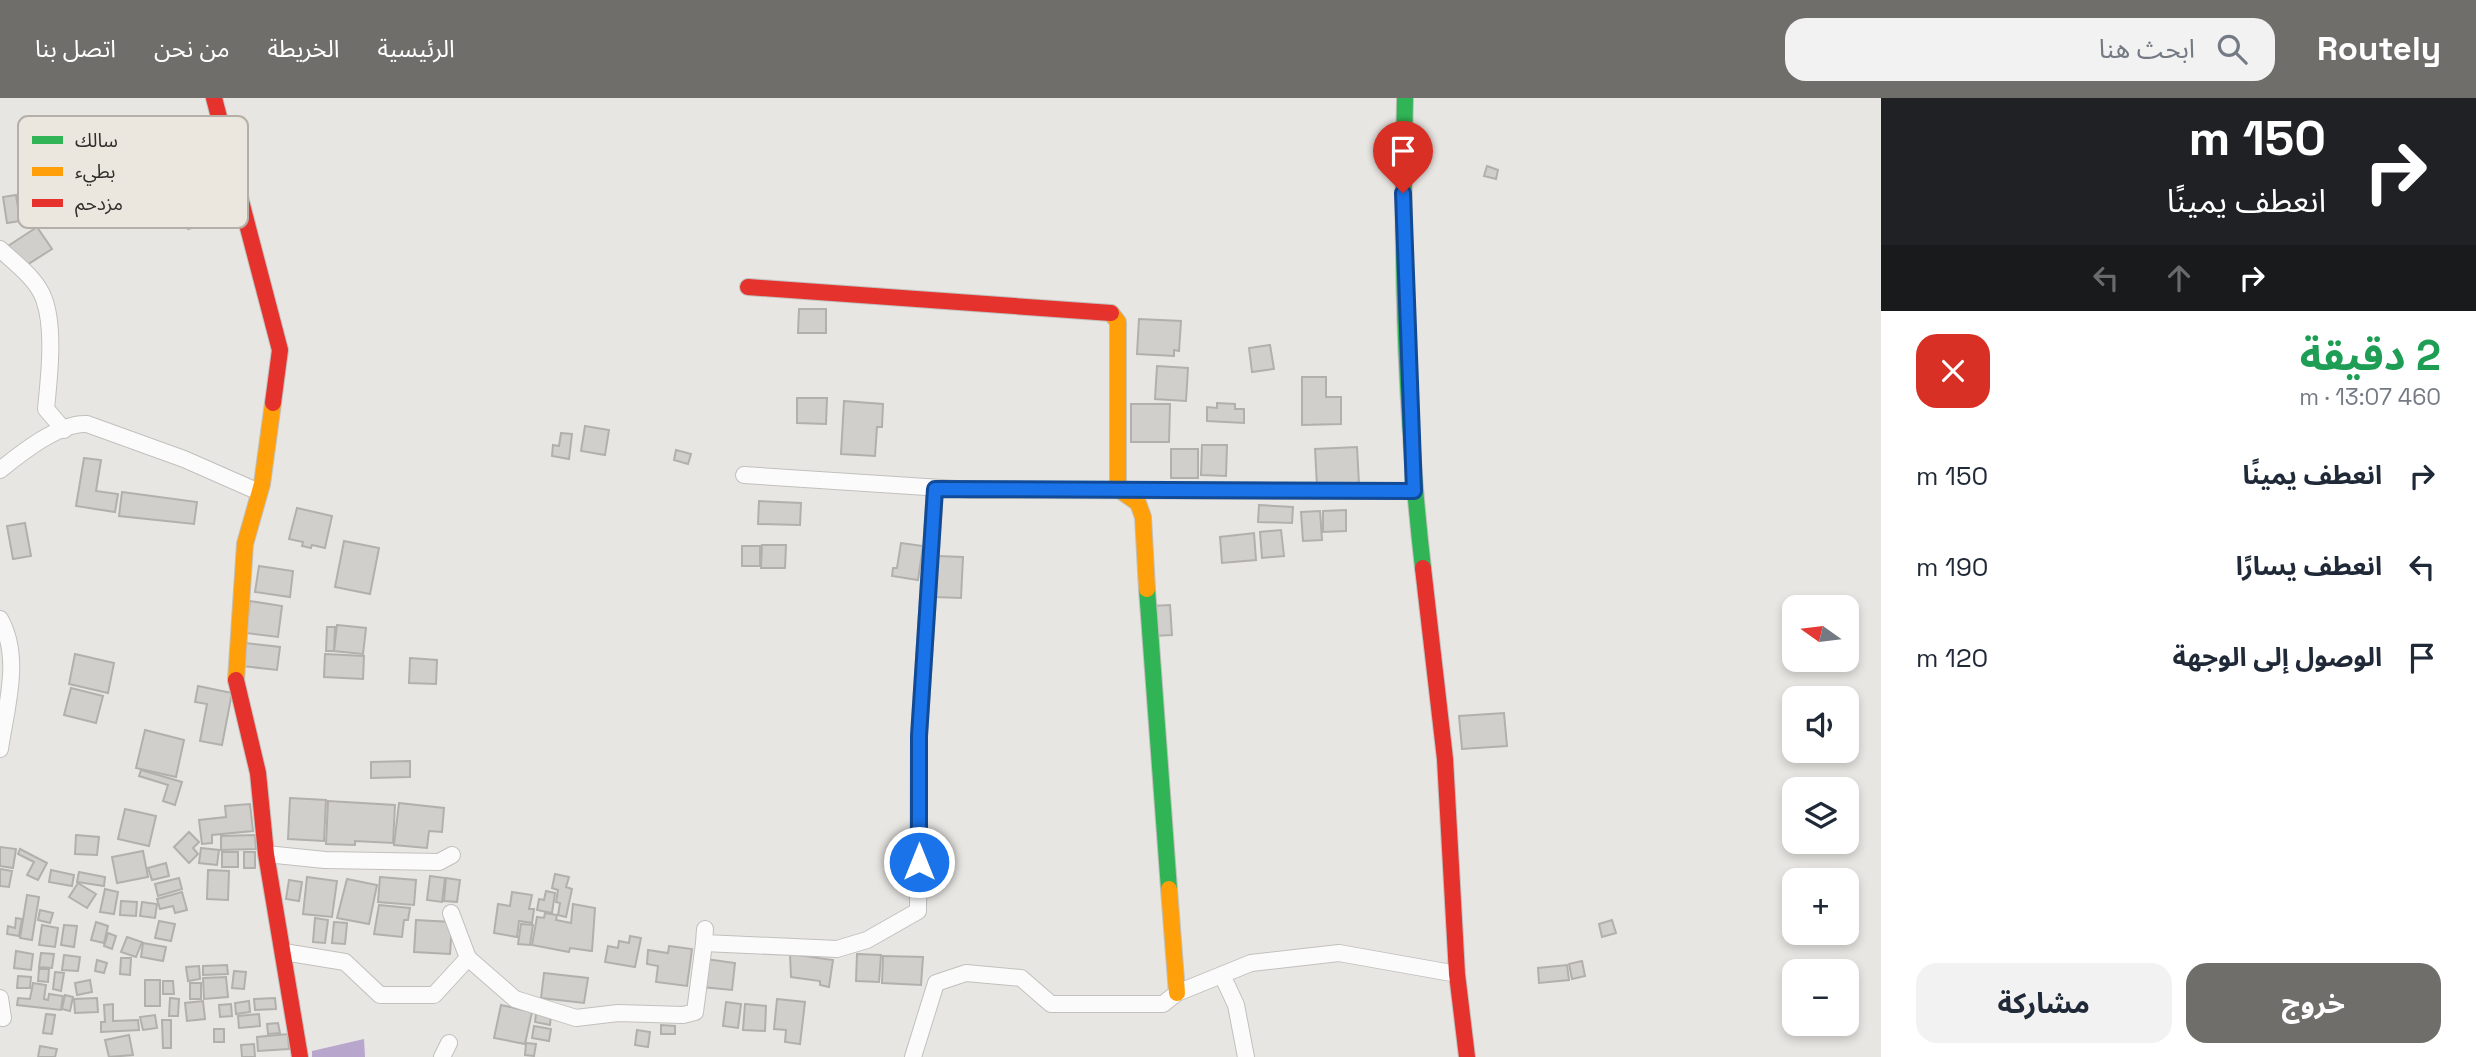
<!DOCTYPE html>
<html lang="ar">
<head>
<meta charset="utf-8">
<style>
  :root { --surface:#fff; --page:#f2f2f3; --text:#1f2937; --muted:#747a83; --accent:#706e6b }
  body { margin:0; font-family:"Space Grotesk","Noto Sans Arabic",sans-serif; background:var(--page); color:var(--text); direction:rtl; height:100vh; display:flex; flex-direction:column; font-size:26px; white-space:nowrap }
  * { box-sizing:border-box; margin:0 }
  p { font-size:23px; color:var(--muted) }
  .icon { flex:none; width:38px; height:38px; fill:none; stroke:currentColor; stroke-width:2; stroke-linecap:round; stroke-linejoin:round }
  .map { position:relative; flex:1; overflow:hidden; direction:ltr }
  .drawer { display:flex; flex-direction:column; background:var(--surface); width:595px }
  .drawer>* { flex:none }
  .top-card { background:#202124; color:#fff; overflow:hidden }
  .needle { width:46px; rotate:284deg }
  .fabs { position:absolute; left:1782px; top:497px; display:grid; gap:14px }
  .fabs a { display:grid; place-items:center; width:77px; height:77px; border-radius:14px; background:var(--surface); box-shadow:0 4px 10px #0003; font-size:35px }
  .pin { position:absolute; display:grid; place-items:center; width:60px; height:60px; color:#fff; margin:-72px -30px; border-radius:50% 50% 50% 0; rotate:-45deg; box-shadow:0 0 7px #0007 }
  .pin .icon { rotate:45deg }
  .me { position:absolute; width:77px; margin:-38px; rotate:0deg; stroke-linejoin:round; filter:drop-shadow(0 0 5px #0008) }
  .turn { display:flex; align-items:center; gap:24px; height:147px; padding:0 35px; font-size:32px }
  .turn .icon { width:91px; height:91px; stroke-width:2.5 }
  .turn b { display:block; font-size:49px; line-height:60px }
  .lanes { display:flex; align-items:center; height:66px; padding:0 35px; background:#0003; justify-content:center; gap:35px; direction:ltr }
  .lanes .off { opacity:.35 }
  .round { display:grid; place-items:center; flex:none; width:74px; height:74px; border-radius:21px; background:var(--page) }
  .summary { display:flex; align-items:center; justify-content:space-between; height:119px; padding:0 35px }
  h1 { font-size:42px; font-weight:700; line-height:52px; color:#1e9e55 }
  .cta { display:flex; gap:14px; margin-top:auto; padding:14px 35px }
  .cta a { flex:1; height:80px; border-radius:21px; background:var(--accent); color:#fff; font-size:28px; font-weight:700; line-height:80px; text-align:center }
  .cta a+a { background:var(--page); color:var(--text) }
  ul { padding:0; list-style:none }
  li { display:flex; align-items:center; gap:21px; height:91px; padding:0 35px }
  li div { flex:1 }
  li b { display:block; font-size:26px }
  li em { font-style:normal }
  header { display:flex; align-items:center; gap:42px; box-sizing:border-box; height:98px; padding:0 35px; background:var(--accent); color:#fff }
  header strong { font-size:33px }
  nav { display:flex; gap:38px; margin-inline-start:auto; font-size:24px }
  .search { width:490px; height:63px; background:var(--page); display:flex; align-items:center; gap:18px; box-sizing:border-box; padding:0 24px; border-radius:21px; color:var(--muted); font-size:26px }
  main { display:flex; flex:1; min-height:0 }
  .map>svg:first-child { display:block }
</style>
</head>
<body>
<header>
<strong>Routely</strong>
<div class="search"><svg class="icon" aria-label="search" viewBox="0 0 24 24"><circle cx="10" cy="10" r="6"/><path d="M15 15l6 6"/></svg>ابحث هنا</div>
<nav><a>الرئيسية</a><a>الخريطة</a><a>من نحن</a><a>اتصل بنا</a></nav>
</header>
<main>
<section class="drawer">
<div class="top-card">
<div class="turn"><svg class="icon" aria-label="right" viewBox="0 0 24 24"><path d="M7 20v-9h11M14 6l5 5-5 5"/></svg><div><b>150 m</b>انعطف يمينًا</div></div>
<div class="lanes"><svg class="icon off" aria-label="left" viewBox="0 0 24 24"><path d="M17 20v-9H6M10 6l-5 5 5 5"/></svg><svg class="icon off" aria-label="ahead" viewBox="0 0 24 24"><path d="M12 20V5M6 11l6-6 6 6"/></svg><svg class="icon" aria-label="right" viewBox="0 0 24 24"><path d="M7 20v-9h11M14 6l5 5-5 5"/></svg></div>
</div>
<div class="summary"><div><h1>2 دقيقة</h1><p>460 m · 13:07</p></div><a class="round" style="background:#d93025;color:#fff"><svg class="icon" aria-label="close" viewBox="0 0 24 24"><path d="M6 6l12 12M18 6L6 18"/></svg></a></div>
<ul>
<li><svg class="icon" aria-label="right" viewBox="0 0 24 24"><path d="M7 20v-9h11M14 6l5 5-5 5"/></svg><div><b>انعطف يمينًا</b></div><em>150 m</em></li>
<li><svg class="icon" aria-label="left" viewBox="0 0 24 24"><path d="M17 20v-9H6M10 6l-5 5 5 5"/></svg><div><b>انعطف يسارًا</b></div><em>190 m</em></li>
<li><svg class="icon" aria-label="arrive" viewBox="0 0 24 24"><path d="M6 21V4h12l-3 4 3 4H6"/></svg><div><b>الوصول إلى الوجهة</b></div><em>120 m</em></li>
</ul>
<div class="cta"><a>خروج</a><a>مشاركة</a></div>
</section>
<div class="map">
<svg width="1881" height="959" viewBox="0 0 1881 959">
  <rect width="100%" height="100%" fill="#e8e6e2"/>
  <path fill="#b8a6cd" d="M 364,941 L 365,959 L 312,959 L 312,953 Z"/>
  <g fill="#d1cfcb" stroke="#b2b0ad" stroke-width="2">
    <path d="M 1487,68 L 1498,72 L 1496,81 L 1484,78 Z"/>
    <path d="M 16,97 L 20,123 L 7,125 L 3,99 Z"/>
    <path d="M 211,100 L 216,124 L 188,131 L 182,107 Z"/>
    <path d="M 37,129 L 52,151 L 22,170 L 8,148 Z"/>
    <path d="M 799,211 L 826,211 L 826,235 L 798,235 Z"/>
    <path d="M 1139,221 L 1181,223 L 1179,253 L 1174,252 L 1174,258 L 1137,256 Z"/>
    <path d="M 1270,247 L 1274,271 L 1252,274 L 1249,250 Z"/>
    <path d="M 1157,268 L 1188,270 L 1186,303 L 1155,301 Z"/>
    <path d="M 1302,279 L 1326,279 L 1326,299 L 1341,299 L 1341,326 L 1302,327 Z"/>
    <path d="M 797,300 L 827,300 L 826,326 L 797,325 Z"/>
    <path d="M 844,303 L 883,306 L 882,329 L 877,329 L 875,358 L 841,356 Z"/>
    <path d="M 1217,305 L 1235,306 L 1235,311 L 1244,311 L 1244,325 L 1207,323 L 1207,309 L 1217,310 Z"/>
    <path d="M 1131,306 L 1170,306 L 1169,344 L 1131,344 Z"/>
    <path d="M 585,328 L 609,332 L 605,357 L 581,353 Z"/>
    <path d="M 561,335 L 572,336 L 569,361 L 552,358 L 553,347 L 559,348 Z"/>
    <path d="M 1202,347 L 1227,347 L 1226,378 L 1201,377 Z"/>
    <path d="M 1357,349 L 1359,386 L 1317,388 L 1315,351 Z"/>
    <rect x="1171" y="351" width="27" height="29"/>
    <path d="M 676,352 L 691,356 L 688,366 L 674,362 Z"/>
    <path d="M 84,360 L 101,362 L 96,393 L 118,396 L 115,414 L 76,408 Z"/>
    <path d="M 122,394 L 197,404 L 194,426 L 119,418 Z"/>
    <path d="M 759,403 L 801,405 L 800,427 L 758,426 Z"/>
    <path d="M 1259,407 L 1293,409 L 1292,425 L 1258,424 Z"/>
    <path d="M 297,410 L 332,418 L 325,450 L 312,447 L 311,450 L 302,448 L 303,444 L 289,441 Z"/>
    <path d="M 1346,412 L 1346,433 L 1323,434 L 1323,413 Z"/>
    <path d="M 1320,413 L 1322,442 L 1303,443 L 1301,414 Z"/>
    <path d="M 25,425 L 31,458 L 13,461 L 7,428 Z"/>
    <path d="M 1281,432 L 1284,458 L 1262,460 L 1260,434 Z"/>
    <path d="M 1254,435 L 1256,462 L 1222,465 L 1220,439 Z"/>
    <path d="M 344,443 L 379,450 L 370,496 L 335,489 Z"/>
    <path d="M 901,445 L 923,448 L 918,482 L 892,478 L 893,470 L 897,470 Z"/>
    <path d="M 762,447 L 786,447 L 785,470 L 761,470 Z"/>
    <rect x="742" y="448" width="18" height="20"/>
    <path d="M 937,458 L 963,459 L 961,500 L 935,499 Z"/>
    <path d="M 259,468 L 293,473 L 290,499 L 255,494 Z"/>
    <path d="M 250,503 L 282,508 L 278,539 L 246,535 Z"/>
    <path d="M 1170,507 L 1172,537 L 1153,538 L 1151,508 Z"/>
    <path d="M 337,527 L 366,530 L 363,556 L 334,553 Z"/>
    <path d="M 327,529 L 335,529 L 334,553 L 326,553 Z"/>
    <path d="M 245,545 L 280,549 L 277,572 L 242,568 Z"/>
    <path d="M 75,556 L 114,565 L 108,595 L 69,586 Z"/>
    <path d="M 325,556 L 364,558 L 363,581 L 324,579 Z"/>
    <path d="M 410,560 L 437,562 L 436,586 L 409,585 Z"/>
    <path d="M 198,588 L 232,595 L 222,647 L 200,643 L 207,606 L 195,604 Z"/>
    <path d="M 71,590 L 103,598 L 96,625 L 64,617 Z"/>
    <path d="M 1504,615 L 1507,648 L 1462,651 L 1459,618 Z"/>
    <path d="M 145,632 L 184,642 L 176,679 L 136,670 Z"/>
    <path d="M 410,663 L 410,679 L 371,680 L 371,664 Z"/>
    <path d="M 141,672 L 182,684 L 175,707 L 163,703 L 168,687 L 139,678 Z"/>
    <path d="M 290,700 L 326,702 L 324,743 L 288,741 Z"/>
    <path d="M 328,703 L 395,707 L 393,745 L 355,743 L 355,747 L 326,746 Z"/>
    <path d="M 399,705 L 444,710 L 442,734 L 429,733 L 427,750 L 394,747 Z"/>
    <path d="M 250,706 L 253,733 L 212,737 L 212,745 L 202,746 L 199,722 L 226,719 L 225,708 Z"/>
    <path d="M 125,711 L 156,718 L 149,748 L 118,741 Z"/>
    <path d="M 189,734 L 199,744 L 193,750 L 198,756 L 189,765 L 174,749 Z"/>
    <path d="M 76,737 L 99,739 L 97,757 L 75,756 Z"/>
    <path d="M 255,737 L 256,751 L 221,752 L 221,738 Z"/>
    <path d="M 0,749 L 16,751 L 13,770 L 0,768 Z"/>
    <path d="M 201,750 L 219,752 L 217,767 L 199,765 Z"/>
    <path d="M 20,751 L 47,765 L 38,782 L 27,777 L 34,764 L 18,756 Z"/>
    <path d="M 143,753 L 148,779 L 117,785 L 112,759 Z"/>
    <rect x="222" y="754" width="16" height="15"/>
    <rect x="244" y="754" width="11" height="16"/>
    <path d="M 166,765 L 169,778 L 152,782 L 148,770 Z"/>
    <path d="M 0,771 L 12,773 L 9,789 L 0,788 Z"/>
    <path d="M 51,772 L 74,777 L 72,788 L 49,784 Z"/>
    <path d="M 208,772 L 229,773 L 228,802 L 207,801 Z"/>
    <path d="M 79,774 L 105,779 L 104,788 L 77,784 Z"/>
    <path d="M 555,776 L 569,779 L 566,789 L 572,791 L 566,819 L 558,817 L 560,805 L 556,804 L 558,792 L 552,790 Z"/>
    <path d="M 430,778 L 445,780 L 442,804 L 427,802 Z"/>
    <path d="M 307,779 L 337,783 L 332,819 L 303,816 Z"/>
    <path d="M 380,779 L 416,782 L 414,807 L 378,804 Z"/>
    <path d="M 179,780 L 182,791 L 158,798 L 155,786 Z"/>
    <path d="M 446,780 L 460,782 L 457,804 L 444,803 Z"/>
    <path d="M 347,781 L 377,787 L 369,826 L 337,820 Z"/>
    <path d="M 289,782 L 302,784 L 299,803 L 286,801 Z"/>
    <path d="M 78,785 L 96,796 L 87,810 L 69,799 Z"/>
    <path d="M 105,791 L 118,794 L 114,816 L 100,814 Z"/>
    <path d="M 546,793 L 555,795 L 552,815 L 537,812 L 539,801 L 544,802 Z"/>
    <path d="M 182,794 L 187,812 L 175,815 L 173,808 L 160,811 L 157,801 Z"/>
    <path d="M 512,794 L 532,797 L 529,811 L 534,811 L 532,825 L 519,823 L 517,839 L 494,835 L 498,806 L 510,808 Z"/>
    <path d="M 27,797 L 39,799 L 32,842 L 20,840 Z"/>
    <path d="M 121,803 L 137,804 L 136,818 L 120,817 Z"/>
    <path d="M 142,804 L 157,806 L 155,820 L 140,818 Z"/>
    <path d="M 573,806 L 595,810 L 592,853 L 570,850 L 569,854 L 532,847 L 537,819 L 544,820 L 545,815 L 557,817 L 556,822 L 571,825 Z"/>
    <path d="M 379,807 L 410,810 L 408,822 L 404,822 L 402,839 L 374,836 Z"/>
    <path d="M 40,812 L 53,815 L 50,825 L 38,822 Z"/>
    <path d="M 16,820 L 22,821 L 19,838 L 7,836 L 8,828 L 15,830 Z"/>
    <path d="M 315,820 L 328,822 L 325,845 L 313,844 Z"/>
    <path d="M 416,822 L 452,824 L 450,856 L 414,854 Z"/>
    <path d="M 1612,822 L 1616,835 L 1602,839 L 1599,826 Z"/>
    <path d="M 159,823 L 175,826 L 171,843 L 155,840 Z"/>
    <path d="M 96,824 L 108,828 L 104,845 L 91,842 Z"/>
    <path d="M 334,824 L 347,825 L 345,846 L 332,845 Z"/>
    <path d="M 521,826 L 533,827 L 530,847 L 518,846 Z"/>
    <path d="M 42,827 L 58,830 L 55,849 L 39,847 Z"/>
    <path d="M 64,827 L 77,828 L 74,849 L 61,847 Z"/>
    <path d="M 108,835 L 116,838 L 112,851 L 104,848 Z"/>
    <path d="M 630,838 L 641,840 L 635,869 L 605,864 L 608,848 L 618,850 L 619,843 L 629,845 Z"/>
    <path d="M 127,839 L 142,844 L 136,859 L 121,854 Z"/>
    <path d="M 143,845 L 166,849 L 163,863 L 141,859 Z"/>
    <path d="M 669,848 L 692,851 L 687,888 L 656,884 L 658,868 L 647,866 L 648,852 L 668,855 Z"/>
    <path d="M 16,853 L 33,856 L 31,872 L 14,870 Z"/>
    <path d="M 41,855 L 54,856 L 52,870 L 39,869 Z"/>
    <path d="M 790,856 L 833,862 L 829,889 L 820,887 L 820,883 L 791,879 Z"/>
    <path d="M 857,856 L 881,857 L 879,884 L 856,883 Z"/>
    <path d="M 64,857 L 80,859 L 78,873 L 62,872 Z"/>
    <path d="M 883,858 L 923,859 L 921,887 L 882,885 Z"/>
    <path d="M 121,860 L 131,860 L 130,877 L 120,876 Z"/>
    <path d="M 706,861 L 735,865 L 732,892 L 702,889 Z"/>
    <path d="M 97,862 L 107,865 L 104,875 L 95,873 Z"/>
    <path d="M 1582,863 L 1585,878 L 1572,881 L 1569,866 Z"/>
    <path d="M 227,867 L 228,876 L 203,877 L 203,868 Z"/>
    <path d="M 1567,867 L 1569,882 L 1539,885 L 1538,870 Z"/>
    <path d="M 199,868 L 200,881 L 188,883 L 186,869 Z"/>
    <path d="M 39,871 L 49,871 L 48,884 L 38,883 Z"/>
    <path d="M 234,873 L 246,874 L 244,891 L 232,890 Z"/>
    <path d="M 55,874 L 64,875 L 61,893 L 53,891 Z"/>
    <path d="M 544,875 L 588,880 L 584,905 L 541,900 Z"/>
    <path d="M 18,878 L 31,879 L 30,890 L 17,890 Z"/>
    <path d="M 226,879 L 228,899 L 204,901 L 203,880 Z"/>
    <path d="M 90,882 L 92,894 L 77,897 L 75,885 Z"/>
    <rect x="145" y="882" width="15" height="26"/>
    <path d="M 163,883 L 173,883 L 174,896 L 163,896 Z"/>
    <path d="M 33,885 L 46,887 L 44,901 L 48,902 L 49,896 L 63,898 L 61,912 L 17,907 L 18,900 L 30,901 Z"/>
    <rect x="190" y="885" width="11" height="16"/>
    <path d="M 65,897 L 73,899 L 70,913 L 62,911 Z"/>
    <path d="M 97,900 L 98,914 L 75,915 L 74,901 Z"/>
    <path d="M 170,900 L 179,901 L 178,918 L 169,918 Z"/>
    <path d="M 275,900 L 276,911 L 255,912 L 254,901 Z"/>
    <path d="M 777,901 L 805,904 L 800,946 L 785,944 L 786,932 L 774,931 Z"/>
    <path d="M 203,903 L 205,921 L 187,923 L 185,905 Z"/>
    <path d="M 249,903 L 250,914 L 236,916 L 235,905 Z"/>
    <path d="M 726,904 L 741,906 L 738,930 L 723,928 Z"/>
    <path d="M 113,906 L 113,923 L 138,922 L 139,932 L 101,934 L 101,924 L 105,924 L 104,907 Z"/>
    <path d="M 231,906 L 232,918 L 220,919 L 219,907 Z"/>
    <path d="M 745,906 L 766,908 L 765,933 L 743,932 Z"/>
    <path d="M 501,907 L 532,914 L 525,946 L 494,940 Z"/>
    <path d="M 536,915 L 551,917 L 550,927 L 535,924 Z"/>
    <path d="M 46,916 L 55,917 L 52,936 L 43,935 Z"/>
    <path d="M 259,916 L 260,928 L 239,930 L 238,918 Z"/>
    <path d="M 155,917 L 157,930 L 143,932 L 140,919 Z"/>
    <path d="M 162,922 L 171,922 L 171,950 L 163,950 Z"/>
    <path d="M 278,925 L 280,935 L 268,936 L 267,926 Z"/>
    <path d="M 661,927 L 675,928 L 675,936 L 661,936 Z"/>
    <path d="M 534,928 L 551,931 L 549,943 L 532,940 Z"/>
    <rect x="214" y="931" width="10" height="13"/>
    <path d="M 637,932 L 650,934 L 648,949 L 635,947 Z"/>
    <path d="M 288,936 L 289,951 L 258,953 L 257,939 Z"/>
    <path d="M 129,937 L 133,957 L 109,959 L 105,942 Z"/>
    <path d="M 526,945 L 536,946 L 534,958 L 525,957 Z"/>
    <path d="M 254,946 L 255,959 L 242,959 L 241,947 Z"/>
    <path d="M 40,948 L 57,951 L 55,959 L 38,959 Z"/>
  </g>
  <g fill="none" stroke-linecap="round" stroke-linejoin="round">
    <g stroke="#c2c0bd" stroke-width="18">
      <g id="street">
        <path d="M 0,151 C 15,165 37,181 44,201 C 55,231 49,280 46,311 L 64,332"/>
        <path d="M 0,372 C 21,355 60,324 87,326 L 184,361 L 259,394"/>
        <path d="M 744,377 L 972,392 L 1414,393"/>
        <path d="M 0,521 C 22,560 6,609 0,651"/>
        <path d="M 266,756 L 325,762 L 439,764 L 452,757"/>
        <path d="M 451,815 L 468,860 L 515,901 L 576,920 L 618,915 L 683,917 L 695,914 L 704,845"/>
        <path d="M 705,831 L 704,845 L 837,851 L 867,842 L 918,813 L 919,638 L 935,391"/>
        <path d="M 284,854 L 345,864 L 380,897 L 434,897 L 468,860"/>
        <path d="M 1222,877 L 1236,907 L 1246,959"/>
        <path d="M 0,900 L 3,920"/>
        <path d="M 442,959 L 449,945"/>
        <path d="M 913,959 L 936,885 L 966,875 L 1021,880 L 1051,906 L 1163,906 L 1177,895 L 1251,865 L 1339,855 L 1457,876"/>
      </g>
    </g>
    <g stroke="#c2c0bd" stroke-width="18">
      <g id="fast">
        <path d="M 1405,0 C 1401,156 1405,314 1423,470"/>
        <path d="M 1147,491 L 1169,791"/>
      </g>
    </g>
    <g stroke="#c2c0bd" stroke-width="18">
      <g id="slow">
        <path d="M 1111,215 L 1118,224 L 1118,391 L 1138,405 L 1143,419 L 1147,491"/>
        <path d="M 236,582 L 245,446 L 262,386 L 273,305"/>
        <path d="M 1169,791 L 1177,895"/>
      </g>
    </g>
    <g stroke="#c2c0bd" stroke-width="18">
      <g id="jam">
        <path d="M 214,0 L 280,252 L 273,305"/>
        <path d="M 748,189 L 1111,215"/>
        <path d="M 1423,470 L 1445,661 L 1457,876 L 1467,959"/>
        <path d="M 236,582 L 258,675 L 266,756 L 300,959"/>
      </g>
    </g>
    <use href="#street" stroke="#fcfbfb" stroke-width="16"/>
    <use href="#fast" stroke="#30b455" stroke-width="16"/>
    <use href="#slow" stroke="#ff9f0a" stroke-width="16"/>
    <use href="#jam" stroke="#e5322d" stroke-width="16"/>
  </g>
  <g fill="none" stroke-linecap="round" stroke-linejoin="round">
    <g stroke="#114b97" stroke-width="18">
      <path id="route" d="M 919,764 L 919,638 L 935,391 L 1414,393 L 1403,95"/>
    </g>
    <use href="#route" stroke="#1a73e8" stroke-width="12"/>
  </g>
  <rect x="18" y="18" width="230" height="112" rx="10" fill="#ece7de" stroke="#b4b0a8" stroke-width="2"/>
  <rect x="32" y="38" width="31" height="8" fill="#30b455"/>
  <rect x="32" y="69" width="31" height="9" fill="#ff9f0a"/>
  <rect x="32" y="101" width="31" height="8" fill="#e5322d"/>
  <g font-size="19" fill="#302e2b">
    <text x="75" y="49">سالك</text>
    <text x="75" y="80">بطيء</text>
    <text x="75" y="112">مزدحم</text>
  </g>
</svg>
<div class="fabs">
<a><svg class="needle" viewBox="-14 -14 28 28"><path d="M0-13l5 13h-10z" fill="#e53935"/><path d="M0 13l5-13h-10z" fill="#747a83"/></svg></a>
<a><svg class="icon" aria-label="sound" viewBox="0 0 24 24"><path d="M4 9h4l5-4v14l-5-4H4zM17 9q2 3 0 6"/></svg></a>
<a><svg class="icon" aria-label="layers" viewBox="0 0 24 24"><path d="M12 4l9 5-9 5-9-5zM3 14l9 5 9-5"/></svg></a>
<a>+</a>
<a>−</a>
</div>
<div class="pin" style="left:1403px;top:95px;background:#d93025"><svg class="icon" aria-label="arrive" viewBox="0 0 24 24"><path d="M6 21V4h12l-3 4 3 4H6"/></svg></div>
<svg class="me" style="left:919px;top:764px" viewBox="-20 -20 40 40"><circle r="17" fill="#1a73e8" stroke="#fff" stroke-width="3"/><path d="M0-11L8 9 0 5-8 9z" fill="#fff"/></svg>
</div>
</main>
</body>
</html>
